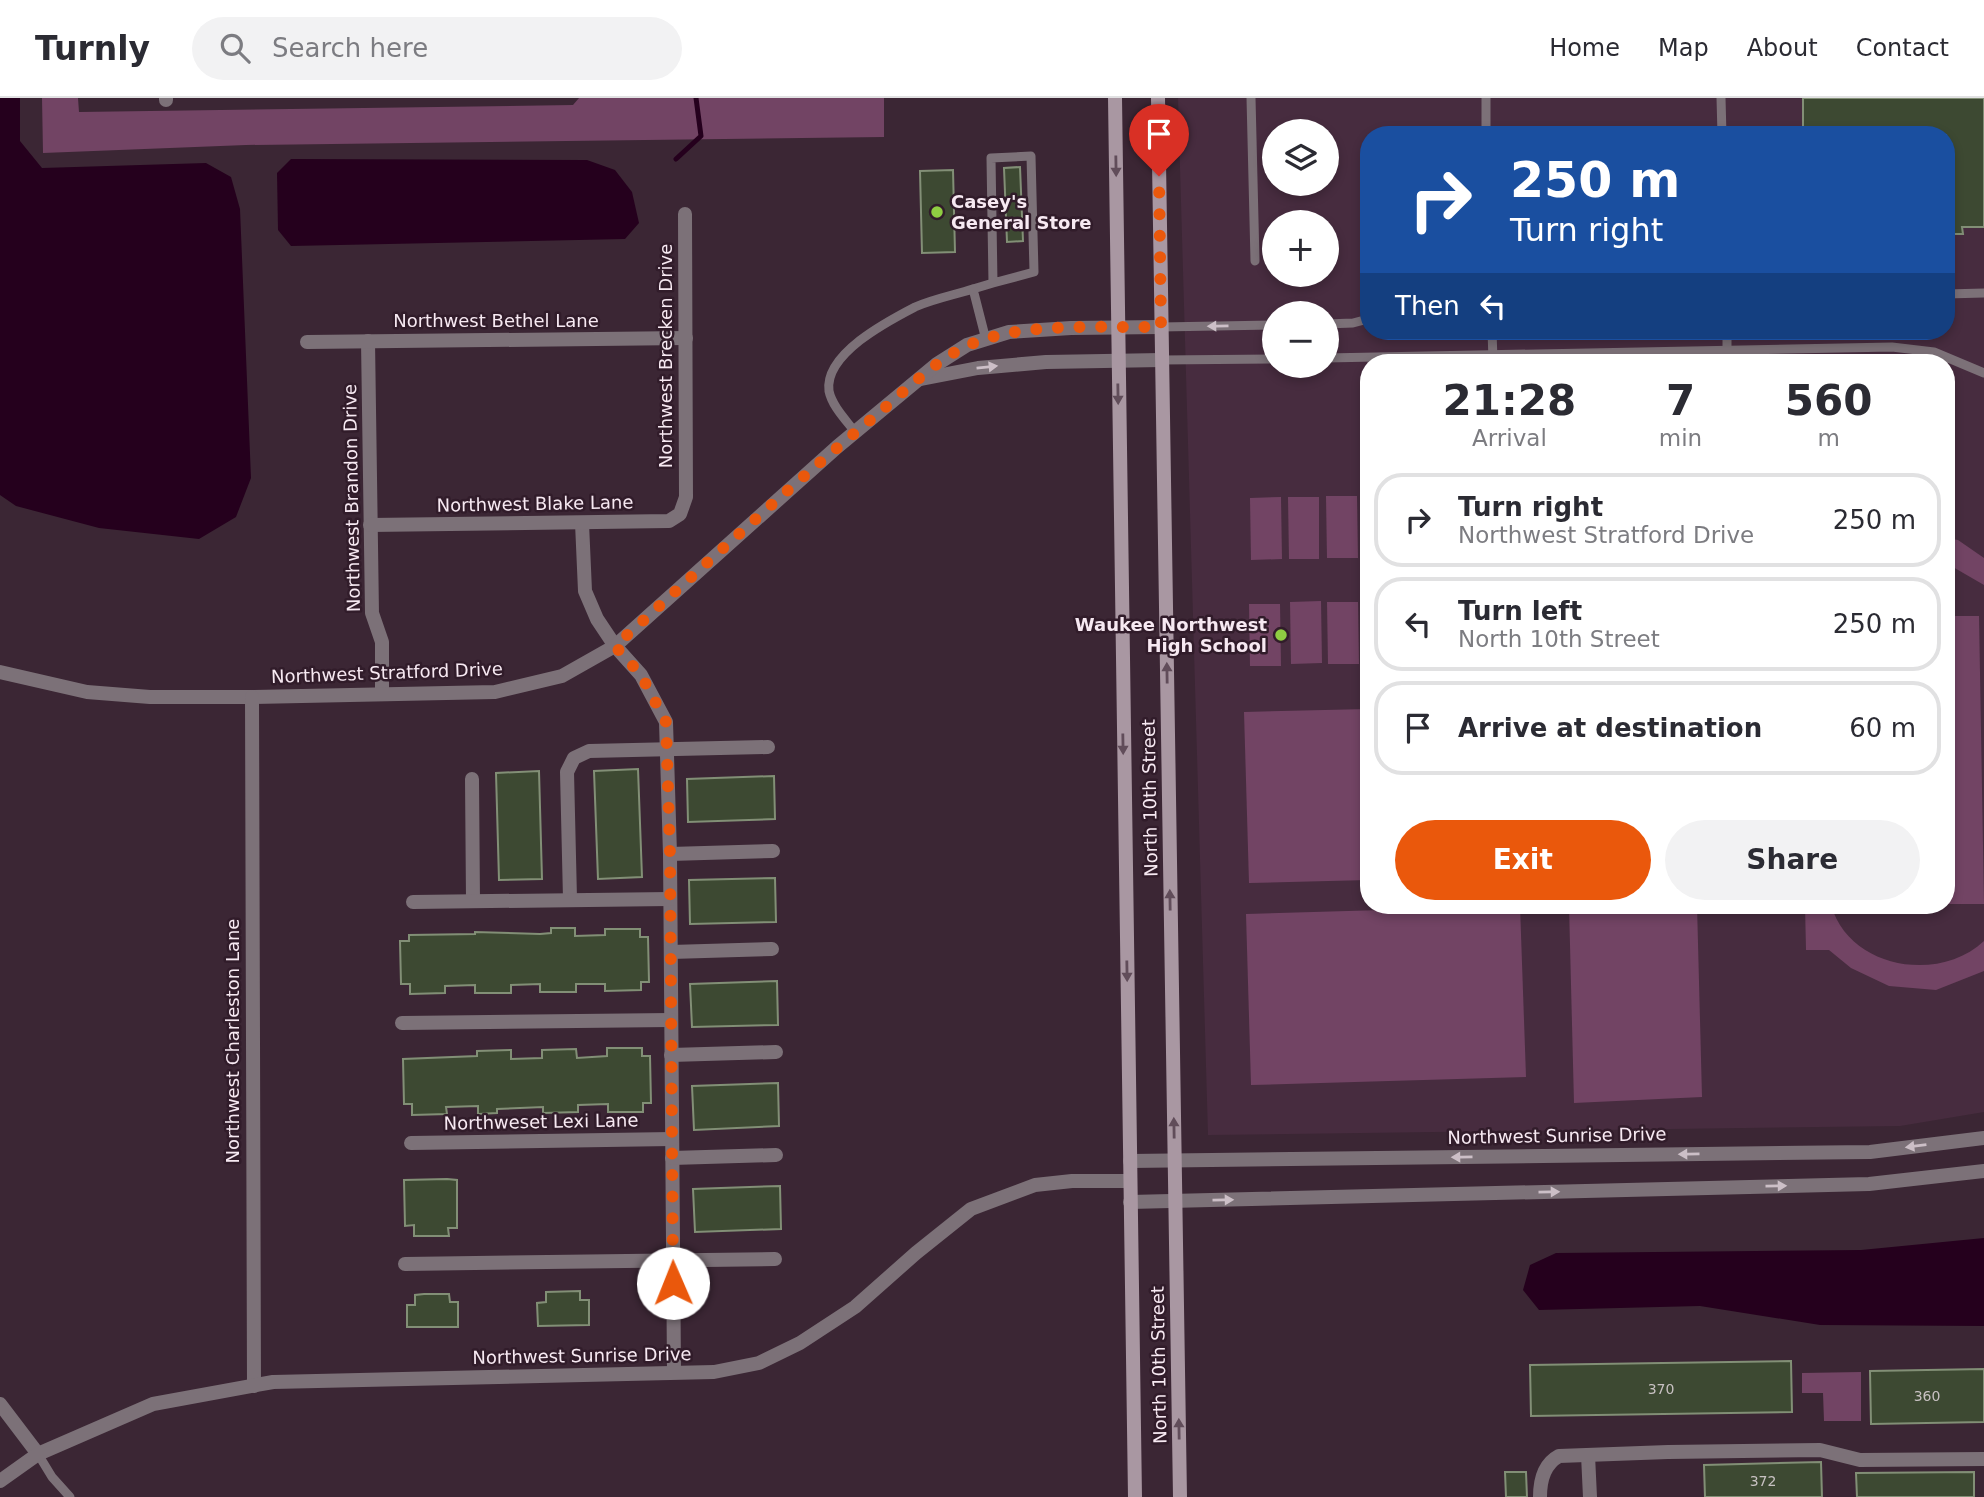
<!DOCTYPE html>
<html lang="en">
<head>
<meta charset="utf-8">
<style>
  :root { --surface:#fff; --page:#f2f2f3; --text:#2b2b33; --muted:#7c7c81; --line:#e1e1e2; --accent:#ea580c }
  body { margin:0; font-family:"DejaVu Sans",sans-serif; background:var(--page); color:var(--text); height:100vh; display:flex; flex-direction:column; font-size:26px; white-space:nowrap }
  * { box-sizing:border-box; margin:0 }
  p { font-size:23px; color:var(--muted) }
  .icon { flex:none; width:38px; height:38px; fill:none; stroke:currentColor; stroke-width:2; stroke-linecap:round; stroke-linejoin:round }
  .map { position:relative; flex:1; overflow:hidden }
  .panel { position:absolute; left:1360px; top:256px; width:595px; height:560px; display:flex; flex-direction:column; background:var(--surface); border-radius:28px; box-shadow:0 4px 10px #0003 }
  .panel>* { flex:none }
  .hud { position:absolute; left:1360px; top:28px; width:595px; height:214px; border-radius:28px; box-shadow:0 4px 10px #0003; background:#1a4fa0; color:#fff; overflow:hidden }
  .fabs { position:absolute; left:1262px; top:21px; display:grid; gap:14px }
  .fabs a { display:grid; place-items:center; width:77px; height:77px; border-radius:50%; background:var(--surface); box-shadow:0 4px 10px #0003; font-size:35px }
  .pin { position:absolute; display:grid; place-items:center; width:60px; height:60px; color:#fff; margin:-72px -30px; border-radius:50% 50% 50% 0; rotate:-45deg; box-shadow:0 0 7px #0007 }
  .pin .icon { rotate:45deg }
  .me { position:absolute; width:77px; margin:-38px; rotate:359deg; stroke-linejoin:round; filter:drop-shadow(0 0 5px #0008) }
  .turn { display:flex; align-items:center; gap:24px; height:147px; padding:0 35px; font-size:32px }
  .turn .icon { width:91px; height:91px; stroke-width:2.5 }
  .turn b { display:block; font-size:49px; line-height:60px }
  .then { display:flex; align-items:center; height:66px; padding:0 35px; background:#0003; gap:14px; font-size:26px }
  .eta { display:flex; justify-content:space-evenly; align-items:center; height:119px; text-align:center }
  .eta b { font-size:42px; font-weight:700; line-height:49px }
  .primary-button { display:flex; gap:14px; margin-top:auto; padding:14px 35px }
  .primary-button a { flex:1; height:80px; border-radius:42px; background:var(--accent); color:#fff; font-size:28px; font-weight:700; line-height:80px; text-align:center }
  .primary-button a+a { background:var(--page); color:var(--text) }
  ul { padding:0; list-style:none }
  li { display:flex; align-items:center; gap:21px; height:94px; margin:0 14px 10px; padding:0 21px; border:4px solid var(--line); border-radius:28px }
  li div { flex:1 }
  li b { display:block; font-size:26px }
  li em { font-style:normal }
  header { display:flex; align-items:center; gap:42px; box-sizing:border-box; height:98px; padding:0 35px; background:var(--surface); border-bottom:2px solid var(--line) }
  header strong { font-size:33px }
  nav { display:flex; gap:38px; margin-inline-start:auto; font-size:24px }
  .search { width:490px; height:63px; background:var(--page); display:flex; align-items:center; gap:18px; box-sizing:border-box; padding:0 24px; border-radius:38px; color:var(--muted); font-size:26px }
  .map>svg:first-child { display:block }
</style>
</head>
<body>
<header>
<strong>Turnly</strong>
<div class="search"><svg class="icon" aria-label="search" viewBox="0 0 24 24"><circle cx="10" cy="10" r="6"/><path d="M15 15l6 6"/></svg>Search here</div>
<nav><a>Home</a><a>Map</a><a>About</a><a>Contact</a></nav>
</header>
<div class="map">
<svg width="1984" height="1399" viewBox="0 0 1984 1399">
  <rect width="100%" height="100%" fill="#3b2634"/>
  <path fill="#472c3f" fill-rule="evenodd" d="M 1178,0 L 1984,0 L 1984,1014 L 1900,1028 L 1208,1037 ZM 1274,33 L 1326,33 L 1326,86 L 1274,86 ZM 1368,37 L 1946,37 L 1946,233 L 1368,233 ZM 1274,124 L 1326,124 L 1326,177 L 1274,177 ZM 1274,215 L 1326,215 L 1326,268 L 1274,268 ZM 1368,264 L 1946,264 L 1946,807 L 1368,807 Z"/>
  <g fill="#724464">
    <path d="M 42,0 L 78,0 L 79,14 L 573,7 L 579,0 L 884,0 L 884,39 L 246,47 L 43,55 Z"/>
    <path d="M 1326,398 L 1357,398 L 1358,460 L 1327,460 Z"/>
    <path d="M 1281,399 L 1282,461 L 1251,462 L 1250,400 Z"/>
    <path d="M 1288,399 L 1319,399 L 1319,461 L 1289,461 Z"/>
    <path d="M 1946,440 L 1958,442 L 1984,460 L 1984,487 L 1946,465 Z"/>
    <path d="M 1321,503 L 1322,565 L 1291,566 L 1290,504 Z"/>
    <path d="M 1327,504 L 1358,504 L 1359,566 L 1328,566 Z"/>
    <path d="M 1249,506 L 1280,506 L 1281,568 L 1250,568 Z"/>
    <path d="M 1946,518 L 1979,518 L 1984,806 L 1946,806 Z"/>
    <path d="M 1368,611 L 1368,782 L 1249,785 L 1244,614 Z"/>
    <path d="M 1569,807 L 1697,807 L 1702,999 L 1574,1005 Z"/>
    <path d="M 1805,807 L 1831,807 C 1849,870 1938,886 1984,843 L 1984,873 L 1936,892 L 1889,888 L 1851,870 L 1829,852 L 1806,852 Z"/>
    <path d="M 1520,808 L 1526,979 L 1251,987 L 1246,816 Z"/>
    <path d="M 1861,1274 L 1861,1323 L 1824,1323 L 1823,1295 L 1802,1295 L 1802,1275 Z"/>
  </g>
  <g fill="#25001d">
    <path d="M 0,0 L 20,0 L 20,43 L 42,70 L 206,65 L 231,79 L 240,111 L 251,380 L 236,419 L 199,441 L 99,430 L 16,408 L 0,397 Z"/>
    <path d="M 291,61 L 587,62 L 615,72 L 632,94 L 639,125 L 625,141 L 291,148 L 278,132 L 277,75 Z"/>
    <path d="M 1984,1140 L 1984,1228 L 1820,1227 L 1700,1208 L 1539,1212 L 1523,1192 L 1530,1167 L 1556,1155 L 1861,1152 Z"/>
  </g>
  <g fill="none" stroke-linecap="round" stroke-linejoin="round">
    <path stroke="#25001d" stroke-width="5" d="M 676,61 L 701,38 L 696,0"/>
  </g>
  <g fill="#3d4932" stroke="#828f76" stroke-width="2">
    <path d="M 1803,0 L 1984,0 L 1984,129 L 1962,129 L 1963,136 L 1946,136 L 1946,37 L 1803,37 Z"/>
    <path d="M 1020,69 L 1023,143 L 1007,144 L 1004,70 Z"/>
    <path d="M 953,72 L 955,154 L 922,155 L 920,73 Z"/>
    <path d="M 638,671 L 642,779 L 598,781 L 594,673 Z"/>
    <path d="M 539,673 L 542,781 L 499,782 L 496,675 Z"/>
    <path d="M 774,678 L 775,721 L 688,724 L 687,681 Z"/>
    <path d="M 775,780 L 776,824 L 690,826 L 689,782 Z"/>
    <path d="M 551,830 L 575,830 L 575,838 L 605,837 L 605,831 L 640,831 L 640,839 L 648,839 L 649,884 L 641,884 L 641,892 L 605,893 L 605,886 L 576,886 L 576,894 L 540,894 L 540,886 L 511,887 L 511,895 L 475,895 L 475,887 L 445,888 L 445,895 L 410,896 L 410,886 L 401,886 L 400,843 L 409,843 L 409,837 L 475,836 L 475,834 L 540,836 L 551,835 Z"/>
    <path d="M 777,883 L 778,927 L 692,929 L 690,886 Z"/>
    <path d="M 607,950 L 642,950 L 642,958 L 650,958 L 651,1005 L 643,1005 L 643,1014 L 608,1014 L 608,1006 L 578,1007 L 578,1014 L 543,1015 L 543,1009 L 497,1011 L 497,1015 L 478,1016 L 478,1008 L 446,1009 L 447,1016 L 412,1017 L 412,1006 L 404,1006 L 403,961 L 477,958 L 477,953 L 511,952 L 511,961 L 542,960 L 542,952 L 576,951 L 577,960 L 607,958 Z"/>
    <path d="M 778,985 L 779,1028 L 694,1032 L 692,988 Z"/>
    <path d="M 447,1081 L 457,1082 L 457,1130 L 448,1130 L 449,1138 L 414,1138 L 414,1127 L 405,1128 L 404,1082 Z"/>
    <path d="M 780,1088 L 781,1131 L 695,1134 L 693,1091 Z"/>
    <path d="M 580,1193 L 580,1202 L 589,1202 L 589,1227 L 538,1228 L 537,1205 L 546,1204 L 546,1194 Z"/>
    <path d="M 424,1196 L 449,1196 L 450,1204 L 458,1204 L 458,1229 L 407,1229 L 407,1207 L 415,1207 L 415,1197 Z"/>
    <path d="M 1791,1263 L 1792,1314 L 1531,1318 L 1530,1267 Z"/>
    <path d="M 1984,1271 L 1984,1324 L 1871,1326 L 1870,1273 Z"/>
    <path d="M 1821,1364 L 1822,1399 L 1705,1399 L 1704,1367 Z"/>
    <path d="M 1505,1374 L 1526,1374 L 1527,1399 L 1506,1399 Z"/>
    <path d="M 1974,1374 L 1974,1399 L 1857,1399 L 1856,1375 Z"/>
  </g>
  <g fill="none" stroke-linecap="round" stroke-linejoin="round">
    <g stroke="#7c7178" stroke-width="9">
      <path d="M 1251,0 L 1255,163"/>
      <path d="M 1486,0 L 1486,37"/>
      <path d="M 1721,0 L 1722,37"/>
      <path d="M 1946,196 L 1984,195"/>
      <path d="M 1326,226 L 1353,225 L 1368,221"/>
      <path d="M 1161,229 L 1274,227"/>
      <path d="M 1492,233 L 1493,262"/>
      <path d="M 1727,233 L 1727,264"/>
      <path d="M 986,242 L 973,191 L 993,185 L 991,60 L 1031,58 L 1034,174 L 993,185"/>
      <path d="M 1326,260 L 1892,249 L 1934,254 L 1984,275"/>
      <path d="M 1162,262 L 1274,261"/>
      <path d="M 855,334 C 846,322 832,308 829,293 C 824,256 888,223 915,209 C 933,201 954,197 973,191"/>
      <path d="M 38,1356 L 52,1379 L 70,1399"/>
    </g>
    <g stroke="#7c7178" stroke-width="14">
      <path d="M 166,0 L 166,2"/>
      <path d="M 368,243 L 372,515 L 382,544 L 382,596"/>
      <path d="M 307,244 L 686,240"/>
      <path d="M 921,281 L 978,270 L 1046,264 L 1162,262"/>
      <path d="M 582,425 L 585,493 L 597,521 L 615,548 L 641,577 L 666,624 L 670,756 L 674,1274"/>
      <path d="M 370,427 L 669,423 L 680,416 L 686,399 L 685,116"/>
      <path d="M 0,574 L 87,594 L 150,599 L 252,599 L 495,594 L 562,578 L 615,548 L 837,349 L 937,266 L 967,247 L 1009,234 L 1071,230 L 1161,229"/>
      <path d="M 252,599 L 254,1288"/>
      <path d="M 472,681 L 473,803"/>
      <path d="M 670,756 L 773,753"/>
      <path d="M 570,801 L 567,674 L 574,660 L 589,653 L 768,649"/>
      <path d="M 413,804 L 670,801"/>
      <path d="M 671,854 L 772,851"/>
      <path d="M 402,925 L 671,922"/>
      <path d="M 671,957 L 776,954"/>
      <path d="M 411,1045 L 672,1041"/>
      <path d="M 672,1060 L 776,1057"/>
      <path d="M 405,1166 L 775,1161"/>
      <path d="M 0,1306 L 38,1356"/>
      <path d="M 1588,1357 L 1590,1399"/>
      <path d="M 1540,1399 C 1540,1383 1544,1366 1559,1358 L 1668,1354 L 1820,1352 L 1860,1362 L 1984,1361"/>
    </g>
    <g stroke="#7c7178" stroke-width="14">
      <path d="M 1130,1063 L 1870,1054 L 1984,1040"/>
      <path d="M 1130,1104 L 1869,1086 L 1984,1073"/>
      <path d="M 0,1383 L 38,1356 L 153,1306 L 273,1284 L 714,1274 L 759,1265 L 800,1245 L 855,1209 L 916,1155 L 971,1111 L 1035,1087 L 1072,1083 L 1130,1083"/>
    </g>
    <g stroke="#a997a2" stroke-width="14">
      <path d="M 1115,0 L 1135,1399"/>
      <path d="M 1158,0 L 1180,1399"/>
    </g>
  </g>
  <defs><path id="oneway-solid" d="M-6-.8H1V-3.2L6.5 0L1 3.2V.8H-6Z" transform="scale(1.75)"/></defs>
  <g fill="#614d5a">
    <use href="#oneway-solid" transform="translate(1116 68) rotate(89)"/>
    <use href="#oneway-solid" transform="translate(1118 296) rotate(89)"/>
    <use href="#oneway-solid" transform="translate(1167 575) rotate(-91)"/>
    <use href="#oneway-solid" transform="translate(1123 646) rotate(89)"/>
    <use href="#oneway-solid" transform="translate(1170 802) rotate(-91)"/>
    <use href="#oneway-solid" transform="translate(1127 873) rotate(89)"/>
    <use href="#oneway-solid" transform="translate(1174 1030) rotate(-91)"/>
    <use href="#oneway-solid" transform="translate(1179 1331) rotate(-91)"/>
  </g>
  <g fill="#ccbfc7">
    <use href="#oneway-solid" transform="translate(1218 228) rotate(179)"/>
    <use href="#oneway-solid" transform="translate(987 269) rotate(-6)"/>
    <use href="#oneway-solid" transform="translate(1916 1048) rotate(173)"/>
    <use href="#oneway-solid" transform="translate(1689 1056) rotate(179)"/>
    <use href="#oneway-solid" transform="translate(1462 1059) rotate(179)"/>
    <use href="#oneway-solid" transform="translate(1776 1088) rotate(-1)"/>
    <use href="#oneway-solid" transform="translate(1549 1094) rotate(-1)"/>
    <use href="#oneway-solid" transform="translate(1223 1102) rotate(-1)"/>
  </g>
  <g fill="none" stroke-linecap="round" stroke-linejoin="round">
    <path stroke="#ea580c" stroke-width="12" stroke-dasharray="0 21.6" d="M 673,1185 L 670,756 L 666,624 L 641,577 L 615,548 C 701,471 785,392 874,319 C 902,296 934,263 967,248 C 1020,223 1103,230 1161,229 L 1159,78"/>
  </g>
  <g fill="#8fcd42" stroke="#311c2a" stroke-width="2.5">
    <circle cx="937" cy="114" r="7"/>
    <circle cx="1281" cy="537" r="7"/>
  </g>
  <g text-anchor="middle" stroke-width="5" stroke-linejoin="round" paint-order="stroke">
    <g font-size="14" fill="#c8c1c2">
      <text x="1661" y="1296">370</text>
      <text x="1927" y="1303">360</text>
      <text x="1763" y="1388">372</text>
    </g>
    <g font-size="18" font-weight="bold" fill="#f7e9f2" stroke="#311c2a" text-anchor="start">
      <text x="951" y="110">Casey's<tspan x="951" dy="21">General Store</tspan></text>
      <text x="1267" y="533" text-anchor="end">Waukee Northwest<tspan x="1267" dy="21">High School</tspan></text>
    </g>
    <g font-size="18" fill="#f7e9f2" stroke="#311c2a">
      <text x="496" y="229">Northwest Bethel Lane</text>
      <text transform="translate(666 258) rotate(-90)" y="6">Northwest Brecken Drive</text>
      <text transform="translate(352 400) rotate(-91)" y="6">Northwest Brandon Drive</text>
      <text transform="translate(535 406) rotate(-1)" y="6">Northwest Blake Lane</text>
      <text transform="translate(387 575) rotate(-2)" y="6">Northwest Stratford Drive</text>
      <text transform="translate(1150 700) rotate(-91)" y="6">North 10th Street</text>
      <text transform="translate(233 943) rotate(-90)" y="6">Northwest Charleston Lane</text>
      <text transform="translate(541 1024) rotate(-1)" y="6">Northweset Lexi Lane</text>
      <text transform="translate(1557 1038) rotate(-1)" y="6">Northwest Sunrise Drive</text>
      <text transform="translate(582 1258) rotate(-1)" y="6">Northwest Sunrise Drive</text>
      <text transform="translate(1159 1267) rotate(-91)" y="6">North 10th Street</text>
    </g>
  </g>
</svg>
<div class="fabs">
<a><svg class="icon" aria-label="layers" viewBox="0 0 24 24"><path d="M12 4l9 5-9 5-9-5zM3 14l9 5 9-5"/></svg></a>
<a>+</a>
<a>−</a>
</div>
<div class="pin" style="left:1159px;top:78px;background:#d93025"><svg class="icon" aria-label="arrive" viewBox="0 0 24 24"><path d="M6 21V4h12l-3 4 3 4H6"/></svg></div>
<svg class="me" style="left:673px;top:1185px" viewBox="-20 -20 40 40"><circle r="19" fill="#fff"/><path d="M0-13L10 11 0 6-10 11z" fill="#ea580c"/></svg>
<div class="hud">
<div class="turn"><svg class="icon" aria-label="right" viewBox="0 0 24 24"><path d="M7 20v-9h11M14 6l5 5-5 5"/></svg><div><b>250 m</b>Turn right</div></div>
<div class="then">Then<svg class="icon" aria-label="left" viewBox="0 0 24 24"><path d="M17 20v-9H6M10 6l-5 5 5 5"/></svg></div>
</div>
<section class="panel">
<div class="eta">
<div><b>21:28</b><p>Arrival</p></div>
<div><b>7</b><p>min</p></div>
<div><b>560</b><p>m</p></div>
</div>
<ul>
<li><svg class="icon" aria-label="right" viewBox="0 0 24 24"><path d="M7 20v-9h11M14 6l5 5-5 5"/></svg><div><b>Turn right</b><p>Northwest Stratford Drive</p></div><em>250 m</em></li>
<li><svg class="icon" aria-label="left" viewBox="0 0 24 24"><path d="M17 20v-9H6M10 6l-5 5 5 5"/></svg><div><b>Turn left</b><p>North 10th Street</p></div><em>250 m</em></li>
<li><svg class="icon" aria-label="arrive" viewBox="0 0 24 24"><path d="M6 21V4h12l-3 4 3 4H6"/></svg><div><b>Arrive at destination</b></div><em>60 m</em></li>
</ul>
<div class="primary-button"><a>Exit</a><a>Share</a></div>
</section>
</div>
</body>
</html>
